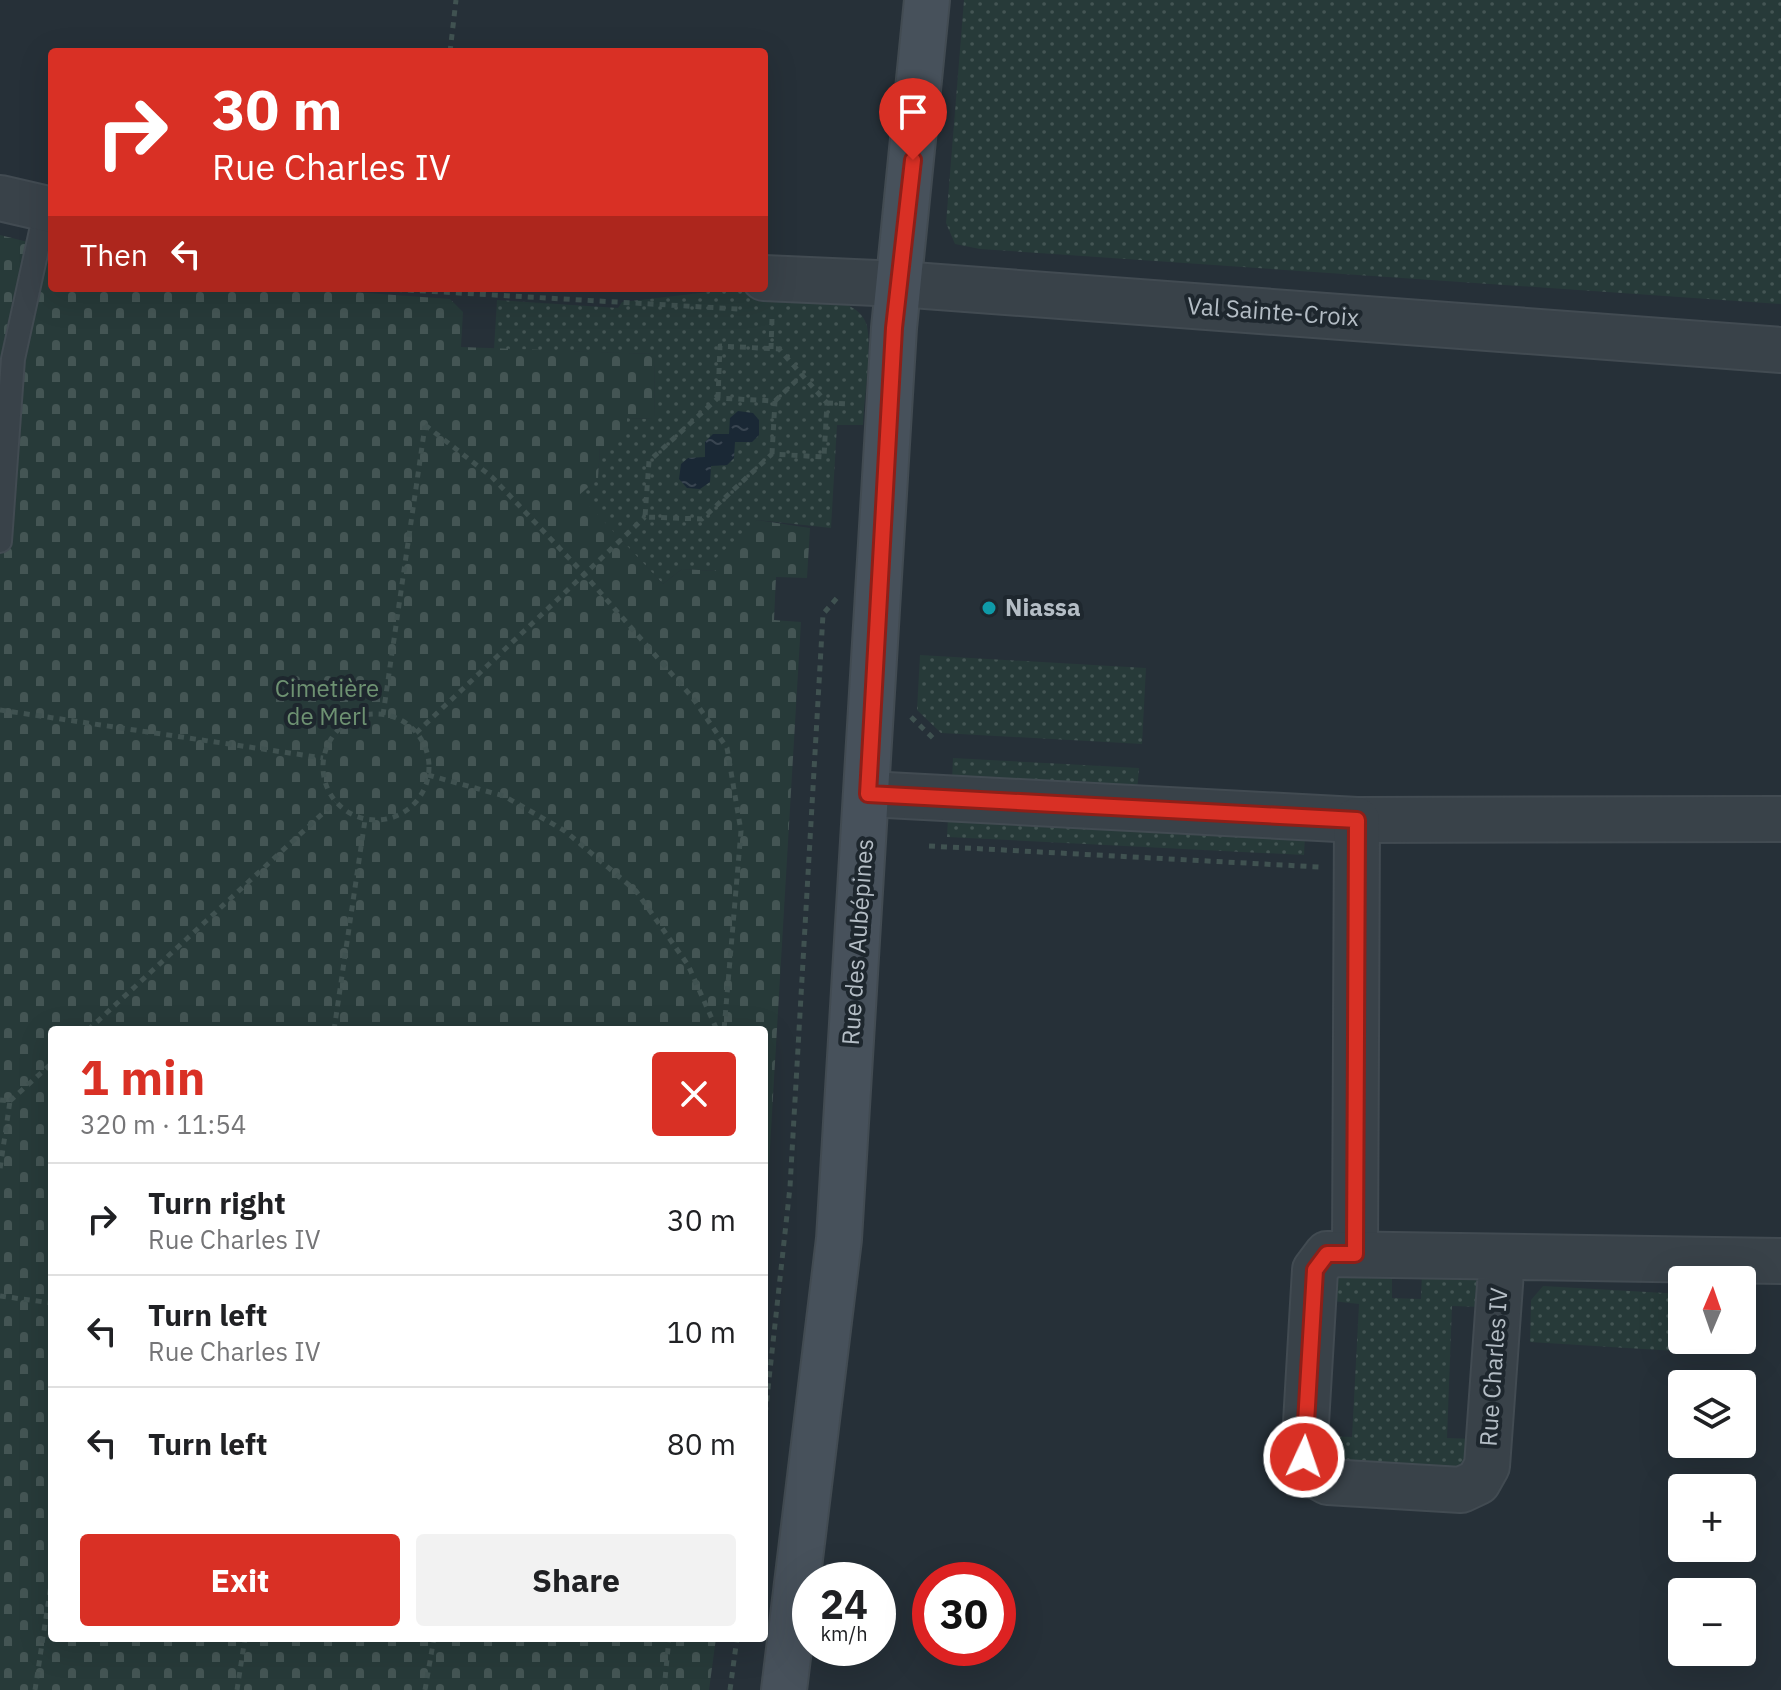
<!DOCTYPE html>
<html lang="en">
<head>
<meta charset="utf-8">
<style>
  :root { --surface:#fff; --page:#f2f2f2; --text:#202124; --muted:#757577; --line:#e0e0e0; --accent:#d93025 }
  body { margin:0; font-family:"IBM Plex Sans",sans-serif; background:var(--page); color:var(--text); height:100vh; display:flex; flex-direction:column; font-size:30px; white-space:nowrap }
  * { box-sizing:border-box; margin:0 }
  p { font-size:26px; color:var(--muted) }
  .icon { flex:none; width:44px; height:44px; fill:none; stroke:currentColor; stroke-width:2; stroke-linecap:round; stroke-linejoin:round }
  .map { position:relative; flex:1; overflow:hidden }
  .side { position:absolute; left:48px; top:1026px; width:720px; height:616px; display:flex; flex-direction:column; background:var(--surface); border-radius:8px; box-shadow:0 8px 32px #0002 }
  .side>* { flex:none }
  .top-card { position:absolute; left:48px; top:48px; width:720px; height:244px; border-radius:8px; box-shadow:0 8px 32px #0002; background:#d93025; color:#fff; overflow:hidden }
  .needle { width:52px; rotate:2deg }
  .tools { position:absolute; left:1668px; top:1266px; display:grid; gap:16px }
  .tools a { display:grid; place-items:center; width:88px; height:88px; border-radius:8px; background:var(--surface); box-shadow:0 8px 32px #0002; font-size:40px }
  .speed { position:absolute; left:792px; top:1562px; display:flex; gap:16px; font-size:40px; font-weight:700; text-align:center }
  .speed>* { display:grid; place-content:center; width:104px; height:104px; border-radius:50%; background:var(--surface); box-shadow:0 8px 32px #0002; line-height:1 }
  .speed small { font-size:20px; font-weight:400 }
  .speed .limit { border:12px solid #d22; background:#fff; color:#111 }
  .pin { position:absolute; display:grid; place-items:center; width:68px; height:68px; color:#fff; margin:-82px -34px; border-radius:50% 50% 50% 0; rotate:-45deg; box-shadow:0 0 8px #0007 }
  .pin .icon { rotate:45deg }
  .me { position:absolute; width:88px; margin:-44px; rotate:3deg; stroke-linejoin:round; filter:drop-shadow(0 0 6px #0008) }
  .turn { display:flex; align-items:center; gap:28px; height:168px; padding:0 32px; font-size:36px }
  .turn .icon { width:104px; height:104px; stroke-width:2.5 }
  .turn b { display:block; font-size:56px; line-height:68px }
  .then { display:flex; align-items:center; height:76px; padding:0 32px; background:#0003; gap:16px; font-size:30px }
  .round { display:grid; place-items:center; flex:none; width:84px; height:84px; border-radius:8px; background:var(--page) }
  .overview { display:flex; align-items:center; justify-content:space-between; height:136px; padding:0 32px }
  h1 { font-size:48px; font-weight:700; line-height:60px; color:var(--accent) }
  .action { display:flex; gap:16px; margin-top:auto; padding:16px 32px }
  .action a { flex:1; height:92px; border-radius:8px; background:var(--accent); color:#fff; font-size:32px; font-weight:700; line-height:92px; text-align:center }
  .action a+a { background:var(--page); color:var(--text) }
  ul { padding:0; list-style:none }
  li { display:flex; align-items:center; gap:24px; height:112px; padding:0 32px; border-top:2px solid var(--line) }
  li div { flex:1 }
  li b { display:block; font-size:30px }
  li em { font-style:normal }
  .map>svg:first-child { display:block }
</style>
</head>
<body>
<div class="map">
<svg width="1781" height="1690" viewBox="0 0 1781 1690">
  <defs>
    <pattern id="grass-dots" width="8" height="8" patternUnits="userSpaceOnUse" patternTransform="scale(2)"><rect width="8" height="8" fill="#273a39"/><path d="M2 2h.1M6 6h.1" fill="none" stroke="#445554" stroke-width="1.8" stroke-linecap="round"/></pattern>
    <pattern id="cemetery-stones" width="16" height="16" patternUnits="userSpaceOnUse" patternTransform="scale(2)"><rect width="16" height="16" fill="#273a39"/><path d="M2 7V4a2 2 0 0 1 4 0v3zM10 15v-3a2 2 0 0 1 4 0v3z" fill="#445554"/></pattern>
    <pattern id="water-ripples" width="26" height="14" patternUnits="userSpaceOnUse" patternTransform="scale(2)"><rect width="26" height="14" fill="#1a2835"/><path d="M2 4q2-2 4 0t4 0M15 11q2-2 4 0t4 0" fill="none" stroke="#394551"/></pattern>
  </defs>
  <rect width="100%" height="100%" fill="#263038"/>
  <g fill="url(#grass-dots)">
    <path d="M 964,0 L 1781,0 L 1781,304 L 980,249 L 955,244 L 946,223 Z"/>
    <path d="M 718,291 C 750,291 859,286 867,326 C 872,353 864,396 863,425 L 837,425 L 831,528 L 757,520 L 716,571 L 682,569 L 663,584 L 578,495 L 598,479 L 600,446 L 627,418 L 654,419 L 655,354 L 494,349 L 497,300 L 618,308 L 622,302 Z"/>
    <path d="M 920,655 L 1146,668 L 1142,744 L 941,733 L 917,710 Z"/>
    <path d="M 953,758 L 1139,768 L 1137,792 L 952,781 Z"/>
    <path d="M 948,817 L 1305,836 L 1304,855 L 947,837 Z"/>
    <path d="M 1347,1270 L 1392,1271 L 1392,1298 L 1421,1299 L 1422,1271 L 1468,1272 L 1480,1281 L 1481,1307 L 1452,1306 L 1447,1438 L 1474,1439 L 1464,1470 L 1338,1466 L 1328,1459 L 1326,1436 L 1352,1437 L 1359,1304 L 1332,1301 L 1333,1281 Z"/>
    <path d="M 1543,1286 L 1682,1294 L 1682,1340 L 1692,1340 L 1692,1352 L 1530,1342 L 1531,1300 Z"/>
  </g>
  <path fill="url(#cemetery-stones)" d="M 0,235 L 52,248 L 52,288 L 297,288 L 450,299 L 463,312 L 461,347 L 655,354 L 654,419 L 627,418 L 627,431 L 610,446 L 600,446 L 598,479 L 579,495 L 663,584 L 682,569 L 716,571 L 716,558 L 757,520 L 810,528 L 807,578 L 776,577 L 774,620 L 801,622 L 764,1249 L 764,1030 L 52,1030 L 52,1638 L 716,1638 L 709,1690 L 0,1690 Z"/>
  <path fill="url(#water-ripples)" d="M 738,411 L 753,413 L 759,420 L 759,435 L 752,442 L 735,442 L 734,458 L 727,465 L 711,466 L 710,482 L 700,489 L 687,488 L 679,479 L 681,464 L 688,458 L 705,457 L 705,442 L 713,434 L 729,434 L 730,418 Z"/>
  <g fill="none" stroke-linecap="round" stroke-linejoin="round">
    <g stroke="#424b52" stroke-width="26">
      <path id="lane" d="M 0,541 L 13,359 L 46,208"/>
    </g>
    <g stroke="#424b52" stroke-width="48">
      <g id="street">
        <path d="M 0,198 L 52,210"/>
        <path d="M 764,278 L 899,284 L 1781,350"/>
        <path d="M 868,794 L 1357,820 L 1781,819"/>
        <path d="M 1355,1254 L 1357,820"/>
        <path d="M 1502,1257 L 1487,1466 L 1478,1482 L 1461,1490 L 1328,1482 L 1312,1473 L 1304,1457 L 1315,1270 L 1327,1254 L 1781,1261"/>
      </g>
    </g>
    <g stroke="#424b52" stroke-width="48">
      <path id="secondary" d="M 784,1690 L 839,1239 L 894,328 L 927,0"/>
    </g>
    <g stroke="#405251" stroke-width="5" stroke-dasharray="6 6" stroke-linecap="butt">
      <path d="M 450,52 L 456,0"/>
      <path d="M 372,288 L 738,309"/>
      <path d="M 771,349 L 772,318"/>
      <path d="M 718,398 L 720,346 L 779,349 L 827,403 L 824,457 L 772,454 L 702,519 L 645,517 L 649,461 L 718,398 L 775,401 L 772,454"/>
      <path d="M 775,401 L 802,375"/>
      <path d="M 827,403 L 850,404"/>
      <path d="M 425,425 L 492,477 L 584,574 L 692,697 L 727,748 L 741,831 L 724,1030"/>
      <path d="M 0,710 L 323,758"/>
      <circle cx="376" cy="767" r="53"/>
      <path d="M 383,715 L 425,426"/>
      <path d="M 911,717 L 936,741"/>
      <path d="M 416,733 L 645,517"/>
      <path d="M 428,775 L 504,796 L 565,831 L 636,891 L 688,965 L 717,1030"/>
      <path d="M 929,846 L 1319,867"/>
      <path d="M 88,1030 L 335,802"/>
      <path d="M 334,1030 L 365,820"/>
      <path d="M 0,1100 L 10,1101 L 0,1169"/>
      <path d="M 10,1101 L 52,1063"/>
      <path d="M 0,1296 L 52,1303"/>
      <path d="M 764,1425 L 790,1187 L 823,614 L 837,598"/>
      <path d="M 35,1690 L 52,1578"/>
      <path d="M 237,1690 L 245,1638"/>
      <path d="M 425,1690 L 434,1638"/>
      <path d="M 664,1690 L 669,1638"/>
      <path d="M 730,1690 L 737,1638"/>
    </g>
    <use href="#lane" stroke="#394249" stroke-width="22"/>
    <use href="#street" stroke="#394249" stroke-width="44"/>
    <use href="#secondary" stroke="#47515b" stroke-width="44"/>
  </g>
  <g fill="none" stroke-linecap="round" stroke-linejoin="round">
    <g stroke="#8d1f18" stroke-width="20">
      <path id="route" d="M 913,160 L 894,328 L 868,794 L 1357,820 L 1355,1254 L 1327,1254 L 1315,1270 L 1304,1457"/>
    </g>
    <use href="#route" stroke="#d93025" stroke-width="14"/>
  </g>
  <circle fill="#0f9aa8" stroke="#1e272e" stroke-width="3" cx="989" cy="608" r="8"/>
  <g text-anchor="middle" stroke-width="8" stroke-linejoin="round" paint-order="stroke">
    <g font-size="24" fill="#b4bdc5" stroke="#1e272e">
      <text transform="translate(1273 312) rotate(4)" y="8">Val Sainte-Croix</text>
      <text transform="translate(858 942) rotate(-86)" y="8">Rue des Aubépines</text>
      <text transform="translate(1494 1367) rotate(-86)" y="8">Rue Charles IV</text>
    </g>
    <g font-size="24" font-weight="bold" fill="#b4bdc5" stroke="#1e272e" text-anchor="start">
      <text x="1005" y="616">Niassa</text>
    </g>
    <g font-size="24" fill="#6e9272" stroke="#1e272e">
      <text x="327" y="697">Cimetière<tspan x="327" dy="28">de Merl</tspan></text>
    </g>
  </g>
</svg>
<div class="tools">
<a><svg class="needle" viewBox="-14 -14 28 28"><path d="M0-13l5 13h-10z" fill="#e53935"/><path d="M0 13l5-13h-10z" fill="#757577"/></svg></a>
<a><svg class="icon" aria-label="layers" viewBox="0 0 24 24"><path d="M12 4l9 5-9 5-9-5zM3 14l9 5 9-5"/></svg></a>
<a>+</a>
<a>−</a>
</div>
<div class="speed"><div>24<small>km/h</small></div><div class="limit">30</div></div>
<div class="pin" style="left:913px;top:160px;background:#d93025"><svg class="icon" aria-label="arrive" viewBox="0 0 24 24"><path d="M6 21V4h12l-3 4 3 4H6"/></svg></div>
<svg class="me" style="left:1304px;top:1457px" viewBox="-20 -20 40 40"><circle r="17" fill="#d93025" stroke="#fff" stroke-width="3"/><path d="M0-11L8 9 0 5-8 9z" fill="#fff"/></svg>
<div class="top-card">
<div class="turn"><svg class="icon" aria-label="right" viewBox="0 0 24 24"><path d="M7 20v-9h11M14 6l5 5-5 5"/></svg><div><b>30 m</b>Rue Charles IV</div></div>
<div class="then">Then<svg class="icon" aria-label="left" viewBox="0 0 24 24"><path d="M17 20v-9H6M10 6l-5 5 5 5"/></svg></div>
</div>
<section class="side">
<div class="overview"><div><h1>1 min</h1><p>320 m · 11:54</p></div><a class="round" style="background:#d93025;color:#fff"><svg class="icon" aria-label="close" viewBox="0 0 24 24"><path d="M6 6l12 12M18 6L6 18"/></svg></a></div>
<ul>
<li><svg class="icon" aria-label="right" viewBox="0 0 24 24"><path d="M7 20v-9h11M14 6l5 5-5 5"/></svg><div><b>Turn right</b><p>Rue Charles IV</p></div><em>30 m</em></li>
<li><svg class="icon" aria-label="left" viewBox="0 0 24 24"><path d="M17 20v-9H6M10 6l-5 5 5 5"/></svg><div><b>Turn left</b><p>Rue Charles IV</p></div><em>10 m</em></li>
<li><svg class="icon" aria-label="left" viewBox="0 0 24 24"><path d="M17 20v-9H6M10 6l-5 5 5 5"/></svg><div><b>Turn left</b></div><em>80 m</em></li>
</ul>
<div class="action"><a>Exit</a><a>Share</a></div>
</section>
</div>
</body>
</html>
